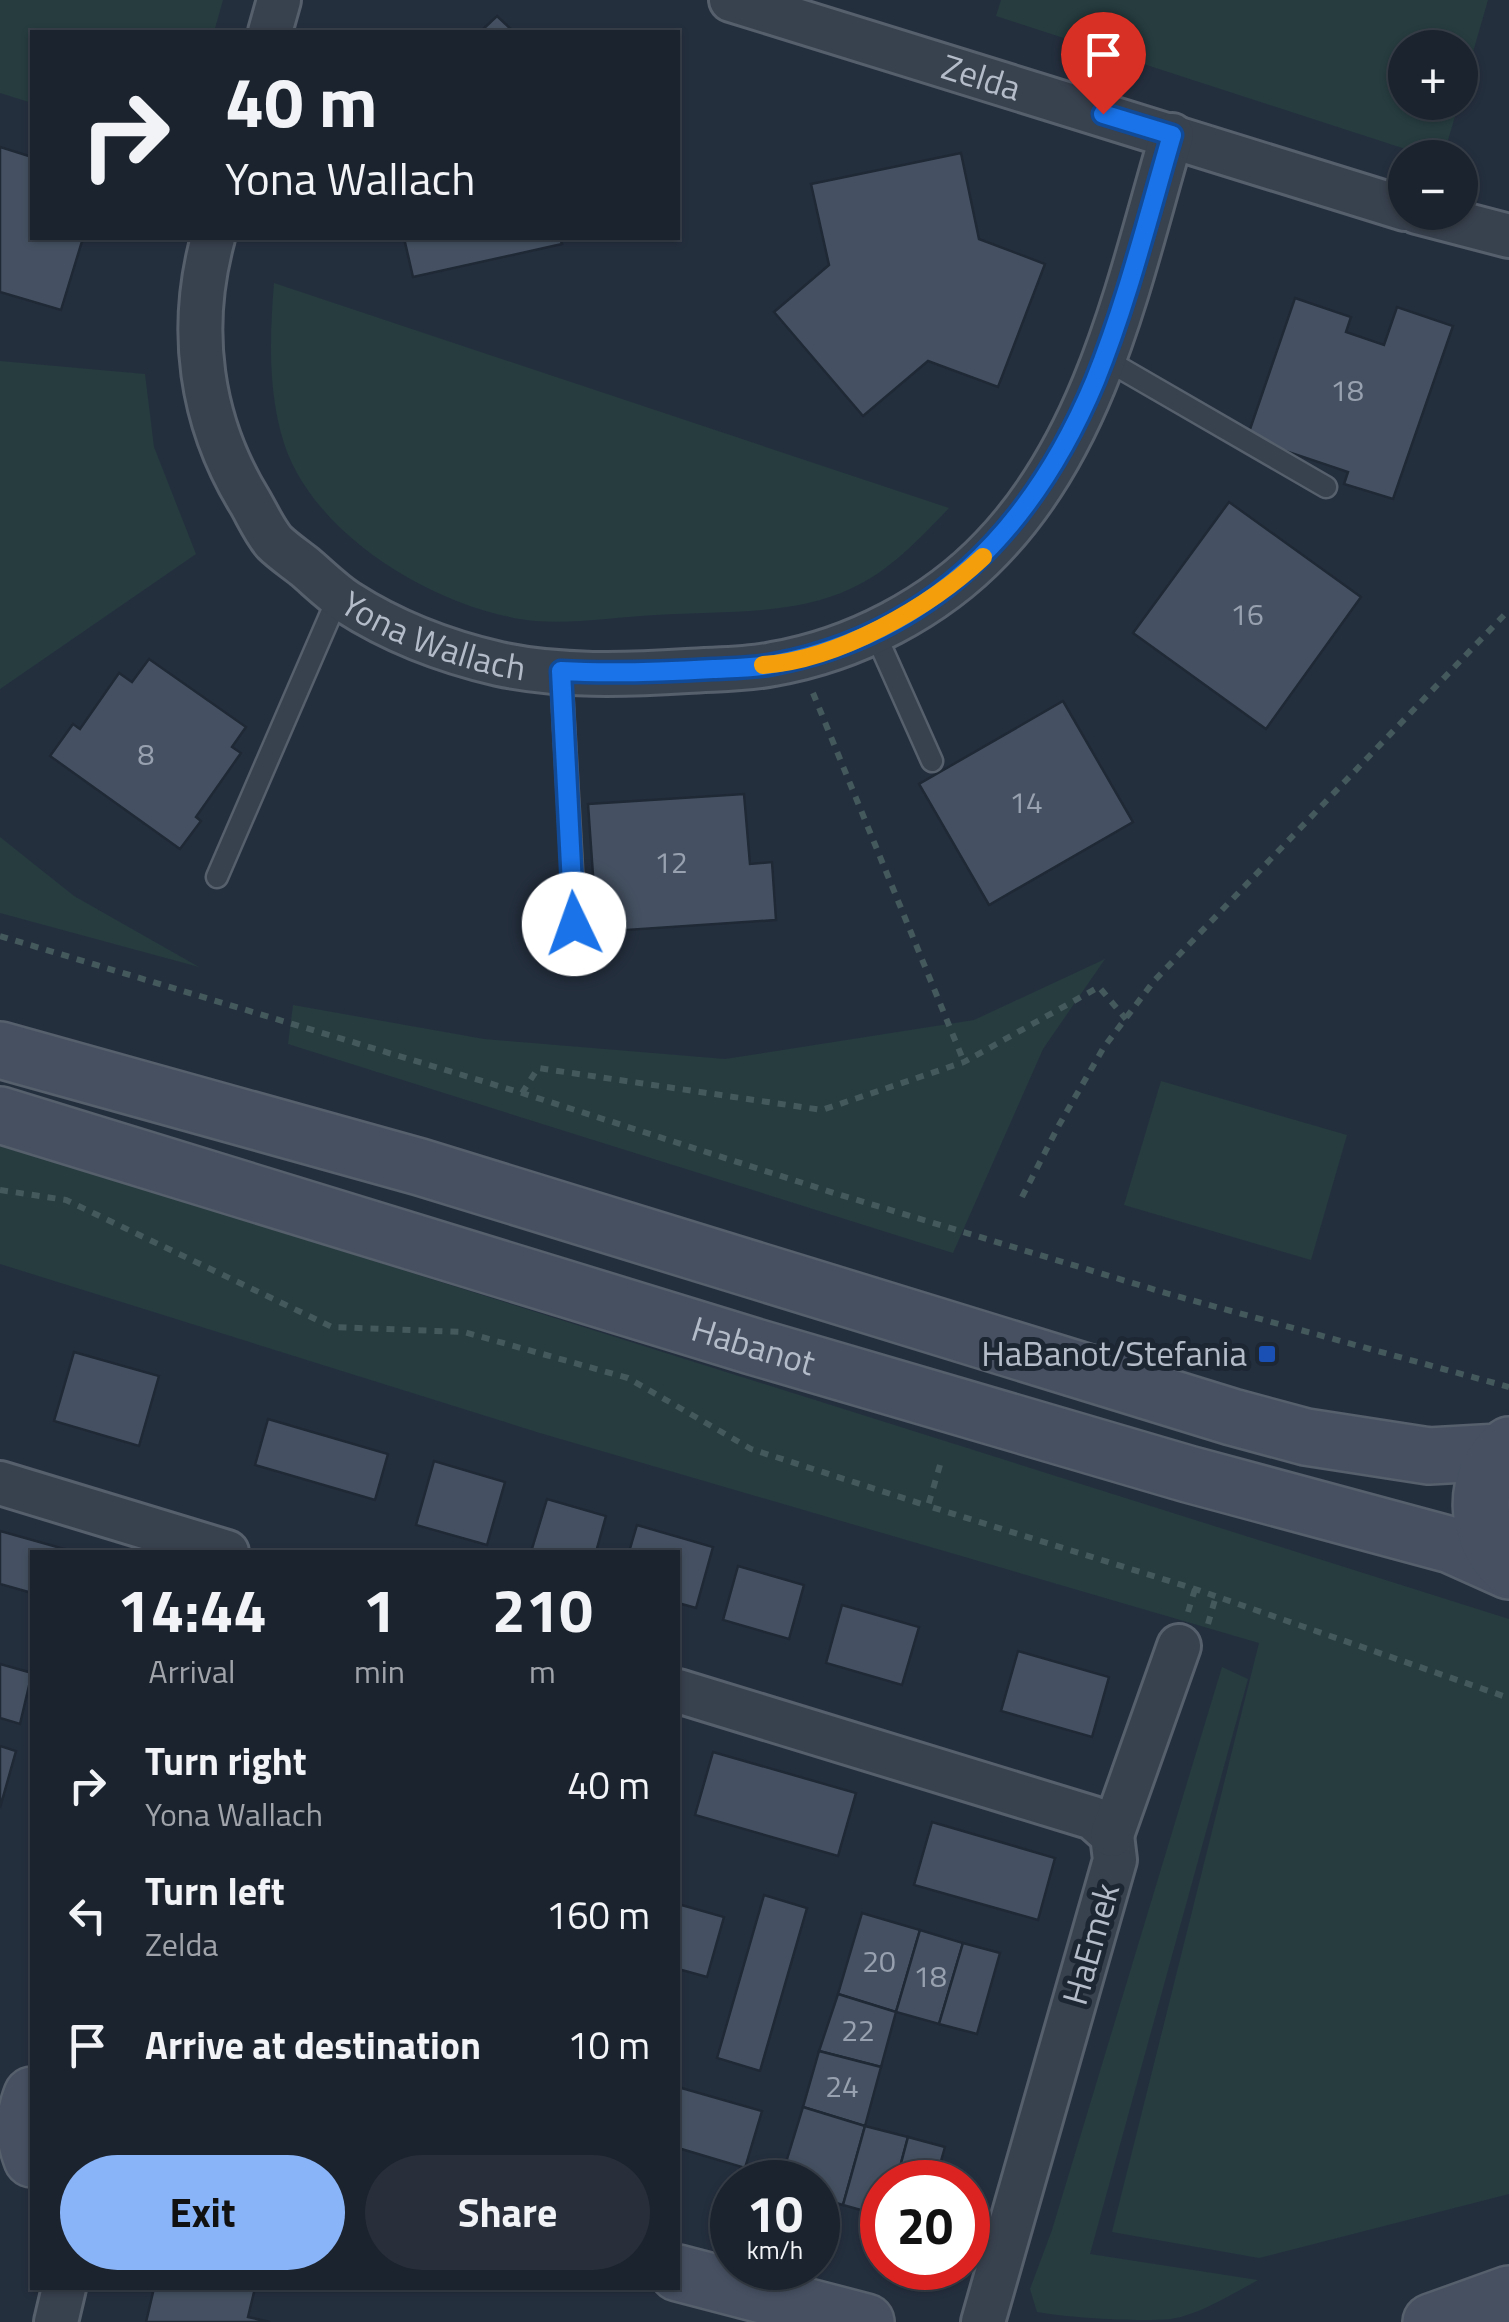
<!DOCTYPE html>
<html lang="en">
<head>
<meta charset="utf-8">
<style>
  :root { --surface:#1b232e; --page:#282f3a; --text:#f1f3f6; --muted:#a0a4aa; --line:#39404a; --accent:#8ab4f8 }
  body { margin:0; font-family:"Titillium Web",sans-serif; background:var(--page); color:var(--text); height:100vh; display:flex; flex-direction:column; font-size:38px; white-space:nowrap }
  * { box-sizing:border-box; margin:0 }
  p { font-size:32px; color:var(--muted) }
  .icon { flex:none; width:55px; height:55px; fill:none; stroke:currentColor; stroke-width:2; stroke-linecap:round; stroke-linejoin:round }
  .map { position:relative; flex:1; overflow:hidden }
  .side { position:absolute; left:30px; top:1550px; width:650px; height:740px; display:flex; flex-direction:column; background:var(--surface); border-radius:0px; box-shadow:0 2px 8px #0004,0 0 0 2px var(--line) }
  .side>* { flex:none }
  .guide { position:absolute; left:30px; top:30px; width:650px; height:210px; border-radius:0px; box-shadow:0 2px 8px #0004,0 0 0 2px var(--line); background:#1b232e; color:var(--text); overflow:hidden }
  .controls { position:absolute; left:1388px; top:30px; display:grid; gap:20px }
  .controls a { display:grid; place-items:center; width:90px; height:90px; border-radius:50%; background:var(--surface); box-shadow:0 2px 8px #0004,0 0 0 2px var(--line); font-size:50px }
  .speed { position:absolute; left:710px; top:2160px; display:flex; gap:20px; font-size:50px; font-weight:700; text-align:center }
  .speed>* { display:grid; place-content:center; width:130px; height:130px; border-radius:50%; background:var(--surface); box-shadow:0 2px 8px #0004,0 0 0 2px var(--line); line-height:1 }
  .speed small { font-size:25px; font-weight:400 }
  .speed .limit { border:15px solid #d22; background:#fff; color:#111 }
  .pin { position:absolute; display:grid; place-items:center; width:85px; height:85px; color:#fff; margin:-102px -42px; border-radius:50% 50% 50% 0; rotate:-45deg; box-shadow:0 0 10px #0007 }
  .pin .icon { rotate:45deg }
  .me { position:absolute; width:110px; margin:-55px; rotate:357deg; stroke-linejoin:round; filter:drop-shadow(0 0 8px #0008) }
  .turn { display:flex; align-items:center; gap:35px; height:210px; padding:0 30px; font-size:45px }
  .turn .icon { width:130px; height:130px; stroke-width:2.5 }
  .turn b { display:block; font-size:70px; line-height:85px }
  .eta { display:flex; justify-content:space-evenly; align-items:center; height:170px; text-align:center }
  .eta b { font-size:60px; font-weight:700; line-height:70px }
  .cta { display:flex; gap:20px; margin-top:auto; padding:20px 30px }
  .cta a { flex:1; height:115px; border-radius:60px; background:var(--accent); color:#111; font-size:40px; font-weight:700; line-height:115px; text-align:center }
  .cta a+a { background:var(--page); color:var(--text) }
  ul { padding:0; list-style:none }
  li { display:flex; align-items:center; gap:30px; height:130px; padding:0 30px }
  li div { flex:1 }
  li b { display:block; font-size:38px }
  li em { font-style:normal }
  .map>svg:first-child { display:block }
</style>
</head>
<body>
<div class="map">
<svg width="1509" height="2322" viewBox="0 0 1509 2322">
  <rect width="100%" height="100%" fill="#242f3e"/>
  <g fill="#263c3f">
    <path d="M 0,0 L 223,0 L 214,32 L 32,32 L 32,103 L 0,93 Z"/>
    <path d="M 1001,0 L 1488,0 L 1460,97 L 1460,48 L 1405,48 L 1405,102 L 1459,103 L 1443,157 L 1433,158 L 996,16 Z"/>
    <path d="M 274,283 L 949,508 C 920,538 889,572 850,589 C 791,616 720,611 656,615 C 617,617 574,624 535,621 C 438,611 306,533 281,433 C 268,384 270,333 274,283 Z"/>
    <path d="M 0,361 L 145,374 L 154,447 L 196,554 L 0,689 Z"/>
    <path d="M 0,837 L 74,896 L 199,967 L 0,913 Z"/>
    <path d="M 1105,959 L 1043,1049 L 953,1253 L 288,1044 L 293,1005 L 484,1039 L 725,1059 L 974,1020 Z"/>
    <path d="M 1161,1081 L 1347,1135 L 1311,1260 L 1124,1205 Z"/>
    <path d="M 0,1143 L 1509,1619 L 1509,2194 L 1259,2258 L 1112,2232 L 1259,1643 L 540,1433 L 0,1264 Z"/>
    <path d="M 1222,1667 L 1248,1679 L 1090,2254 L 1258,2280 C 1232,2294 1201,2314 1171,2319 C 1138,2322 1072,2318 1037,2312 L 1030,2289 L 1052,2230 Z"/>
  </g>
  <g fill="#455162" stroke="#1f2835" stroke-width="2.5">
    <path d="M 497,16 L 514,32 L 480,32 Z"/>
    <path d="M 0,147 L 32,157 L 32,238 L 83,238 L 61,310 L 0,292 Z"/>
    <path d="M 961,153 L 979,239 L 1045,264 L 998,387 L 928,361 L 863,416 L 774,312 L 829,265 L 811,184 Z"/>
    <path d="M 404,238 L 560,238 L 562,244 L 413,277 Z"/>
    <path d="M 1295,298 L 1351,317 L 1346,332 L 1384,345 L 1397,307 L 1453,326 L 1393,499 L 1344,484 L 1348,472 L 1247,438 Z"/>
    <path d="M 1229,502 L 1361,597 L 1266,729 L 1133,633 Z"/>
    <path d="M 149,659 L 246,727 L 232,747 L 241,753 L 196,817 L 201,821 L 180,849 L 50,756 L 73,724 L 80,729 L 119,673 L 132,682 Z"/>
    <path d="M 1063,701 L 1133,822 L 989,905 L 919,784 Z"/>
    <path d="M 744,794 L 750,864 L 772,862 L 776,920 L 597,932 L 588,804 Z"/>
    <path d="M 74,1352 L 159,1376 L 139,1446 L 54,1421 Z"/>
    <path d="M 268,1419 L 388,1454 L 375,1500 L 255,1465 Z"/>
    <path d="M 434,1461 L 505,1482 L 487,1545 L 416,1525 Z"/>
    <path d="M 547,1499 L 606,1516 L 596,1552 L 531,1552 Z"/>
    <path d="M 637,1525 L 713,1547 L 696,1608 L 678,1603 L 678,1552 L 629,1552 Z"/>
    <path d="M 0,1531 L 75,1552 L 32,1552 L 32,1593 L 0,1584 Z"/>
    <path d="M 738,1566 L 804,1585 L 789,1639 L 723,1620 Z"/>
    <path d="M 842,1605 L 919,1627 L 902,1685 L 826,1663 Z"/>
    <path d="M 1018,1651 L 1109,1677 L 1092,1737 L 1001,1711 Z"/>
    <path d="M 0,1664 L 32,1673 L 20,1724 L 0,1718 Z"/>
    <path d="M 0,1746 L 16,1751 L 0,1808 Z"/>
    <path d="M 713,1752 L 856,1793 L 838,1856 L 695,1815 Z"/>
    <path d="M 932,1822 L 1055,1858 L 1038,1920 L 914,1885 Z"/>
    <path d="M 764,1895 L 807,1908 L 760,2071 L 717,2058 Z"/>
    <path d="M 678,1904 L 724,1917 L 707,1977 L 678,1969 Z"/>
    <path d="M 862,1913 L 920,1930 L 896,2012 L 838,1994 Z"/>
    <path d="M 920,1930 L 963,1943 L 939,2024 L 896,2012 Z"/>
    <path d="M 963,1943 L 1000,1953 L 977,2034 L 939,2024 Z"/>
    <path d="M 838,1994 L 896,2012 L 881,2067 L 819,2051 Z"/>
    <path d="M 819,2051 L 881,2067 L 865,2126 L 803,2107 Z"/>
    <path d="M 678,2087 L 762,2111 L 745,2168 L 678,2148 Z"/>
    <path d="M 803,2107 L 865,2126 L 843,2205 L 818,2198 L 818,2182 L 780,2182 Z"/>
    <path d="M 865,2126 L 908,2137 L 896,2182 L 882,2182 L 882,2216 L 843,2205 Z"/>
    <path d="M 908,2137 L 945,2147 L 935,2182 L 896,2182 Z"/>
    <path d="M 154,2288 L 255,2288 L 248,2317 L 270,2322 L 146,2322 Z"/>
  </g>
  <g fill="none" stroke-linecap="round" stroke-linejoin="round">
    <g stroke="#565f6c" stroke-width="25">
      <g id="lane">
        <path d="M 1103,358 L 1326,487"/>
        <path d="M 874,631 L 932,761"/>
        <path d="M 561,671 L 575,924"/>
        <path d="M 217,877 L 339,595"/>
      </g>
    </g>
    <g stroke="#565f6c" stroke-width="48">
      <g id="street">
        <path id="s1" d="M 731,0 L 1405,209"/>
        <path d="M 270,32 L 279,0"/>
        <path d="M 1417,212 L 1509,236"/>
        <path id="s2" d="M 213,238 C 188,329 200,421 250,502 C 257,514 264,530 274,542 C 283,551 295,559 305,567 C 318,578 332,592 347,602 C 392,631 447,652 499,664 C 559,677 626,675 687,671 C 715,669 745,670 773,664 C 854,650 935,608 992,548 C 1098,438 1130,277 1172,135"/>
        <path d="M 0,1483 L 227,1552"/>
        <path d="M 678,1691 L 1093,1818 L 1112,1835 L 1115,1860 L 983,2322"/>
        <path d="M 1112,1835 L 1179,1646"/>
        <path d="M 56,2322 L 64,2288"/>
      </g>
    </g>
    <g stroke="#565f6c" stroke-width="60">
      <g id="secondary">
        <path d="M 0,1050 L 420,1167 L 1232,1417 L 1306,1437 L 1429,1456 L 1500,1452"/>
        <path id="s3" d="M 0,1115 L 752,1346 L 1188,1474 L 1451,1545 L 1509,1571"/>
        <path d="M 1509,1445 C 1470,1477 1474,1535 1509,1568"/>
        <path d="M 32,2095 C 23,2118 23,2136 32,2159"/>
        <path d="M 678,2273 L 866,2322"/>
        <path d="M 1431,2322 L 1509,2294"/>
      </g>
    </g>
    <g stroke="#44595c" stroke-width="6" stroke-dasharray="8 8" stroke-linecap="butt">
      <path d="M 813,693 L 964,1062"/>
      <path d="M 0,936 L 522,1093 L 834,1193 L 1169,1294 L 1509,1387"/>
      <path d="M 522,1093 L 538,1068 L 822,1110 L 964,1062 L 1099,987 L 1126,1019"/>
      <path d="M 0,1190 L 66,1200 L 332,1327 L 464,1332 L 628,1378 L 751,1449 L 928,1506"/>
      <path d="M 1022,1197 L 1059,1125 L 1104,1047 L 1154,981 L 1509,610"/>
      <path d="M 940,1465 L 928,1506 L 1195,1589 L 1509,1698"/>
      <path d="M 1188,1612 L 1195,1589"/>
      <path d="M 1208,1624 L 1216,1596"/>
    </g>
    <use href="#lane" stroke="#38414e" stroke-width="20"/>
    <use href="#street" stroke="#38414e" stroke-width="42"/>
    <use href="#secondary" stroke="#465061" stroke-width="55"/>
  </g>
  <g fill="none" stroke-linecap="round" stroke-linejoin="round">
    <g stroke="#114b97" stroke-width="25">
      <path id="route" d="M 574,924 L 561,671 C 612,674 662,672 713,669 C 733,668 754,668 774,664 C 933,634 1034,526 1095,381 C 1127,302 1148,217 1172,135 L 1103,114"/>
    </g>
    <use href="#route" stroke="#1a73e8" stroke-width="18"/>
    <path stroke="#f59e0b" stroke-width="18" d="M 763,665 C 838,660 930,607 983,557"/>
  </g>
  <rect fill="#1a4fb4" stroke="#1d2633" stroke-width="4" x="1257" y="1344" width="20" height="20" rx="5"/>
  <g text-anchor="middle" stroke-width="10" stroke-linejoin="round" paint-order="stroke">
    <g font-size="30" fill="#98a1af">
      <text x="1347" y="401">18</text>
      <text x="1247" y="625">16</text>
      <text x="146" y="765">8</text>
      <text x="1026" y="813">14</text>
      <text x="671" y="873">12</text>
      <text x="879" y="1972">20</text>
      <text x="930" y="1987">18</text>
      <text x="858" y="2041">22</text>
      <text x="842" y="2097">24</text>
    </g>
    <g font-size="35" fill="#b4bcc9" stroke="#1d2633">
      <text dy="12" stroke="none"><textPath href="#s1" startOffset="262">Zelda</textPath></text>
      <text dy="12" stroke="none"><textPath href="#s2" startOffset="510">Yona Wallach</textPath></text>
      <text dy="12" stroke="none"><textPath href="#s3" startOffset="788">Habanot</textPath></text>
      <text transform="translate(1091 1944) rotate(-74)" y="12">HaEmek</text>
    </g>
    <g font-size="35" fill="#b4bcc9" stroke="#1d2633" text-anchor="end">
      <text x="1247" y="1366">HaBanot/Stefania</text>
    </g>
  </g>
</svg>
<div class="controls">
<a>+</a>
<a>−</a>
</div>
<div class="speed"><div>10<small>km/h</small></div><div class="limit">20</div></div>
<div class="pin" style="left:1103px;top:114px;background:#d93025"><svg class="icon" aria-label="arrive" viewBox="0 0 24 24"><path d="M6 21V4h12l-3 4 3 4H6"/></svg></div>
<svg class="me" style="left:574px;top:924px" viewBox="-20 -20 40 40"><circle r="19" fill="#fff"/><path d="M0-13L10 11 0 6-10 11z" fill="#1a73e8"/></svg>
<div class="guide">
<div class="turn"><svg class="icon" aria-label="right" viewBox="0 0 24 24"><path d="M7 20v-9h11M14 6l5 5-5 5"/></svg><div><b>40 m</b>Yona Wallach</div></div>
</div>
<section class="side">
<div class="eta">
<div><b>14:44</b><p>Arrival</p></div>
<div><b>1</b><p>min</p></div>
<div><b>210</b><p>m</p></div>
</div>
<ul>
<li><svg class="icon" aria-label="right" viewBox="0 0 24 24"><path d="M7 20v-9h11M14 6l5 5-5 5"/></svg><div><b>Turn right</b><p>Yona Wallach</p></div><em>40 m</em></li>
<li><svg class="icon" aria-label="left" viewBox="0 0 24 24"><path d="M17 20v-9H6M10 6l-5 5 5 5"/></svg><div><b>Turn left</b><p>Zelda</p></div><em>160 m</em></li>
<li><svg class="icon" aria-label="arrive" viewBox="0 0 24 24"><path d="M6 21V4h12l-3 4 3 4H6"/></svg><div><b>Arrive at destination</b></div><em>10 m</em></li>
</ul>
<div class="cta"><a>Exit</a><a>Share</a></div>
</section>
</div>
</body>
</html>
